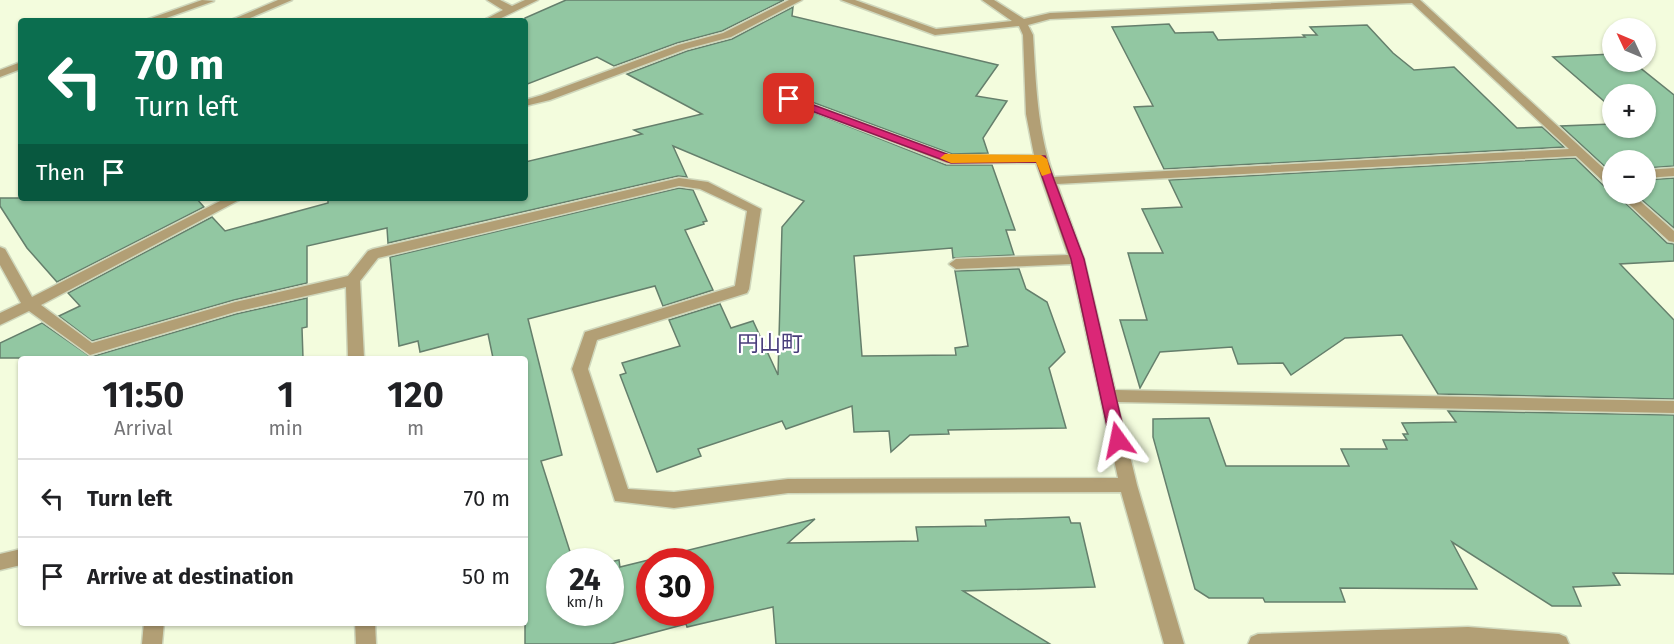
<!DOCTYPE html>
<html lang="en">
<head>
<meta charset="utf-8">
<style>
  :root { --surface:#fff; --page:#f6f6f6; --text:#202124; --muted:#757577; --line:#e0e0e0 }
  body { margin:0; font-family:"Fira Sans","Noto Sans JP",sans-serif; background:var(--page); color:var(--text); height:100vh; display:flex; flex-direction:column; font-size:22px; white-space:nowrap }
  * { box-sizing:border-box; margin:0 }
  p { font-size:20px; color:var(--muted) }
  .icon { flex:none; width:33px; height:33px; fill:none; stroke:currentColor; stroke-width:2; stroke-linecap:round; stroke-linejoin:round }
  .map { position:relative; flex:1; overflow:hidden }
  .sheet { position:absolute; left:18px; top:356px; width:510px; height:270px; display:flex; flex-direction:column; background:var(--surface); border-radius:6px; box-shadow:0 2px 4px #0004 }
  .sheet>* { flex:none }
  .hud { position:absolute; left:18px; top:18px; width:510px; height:183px; border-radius:6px; box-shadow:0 2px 4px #0004; background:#0b6e4f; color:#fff; overflow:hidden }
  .needle { width:39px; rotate:314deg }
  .fabs { position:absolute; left:1602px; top:18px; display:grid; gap:12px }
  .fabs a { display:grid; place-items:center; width:54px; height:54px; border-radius:50%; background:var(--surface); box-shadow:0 2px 4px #0004; font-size:30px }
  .speed { position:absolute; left:546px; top:548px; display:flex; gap:12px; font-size:30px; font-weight:700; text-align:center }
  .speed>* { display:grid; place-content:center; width:78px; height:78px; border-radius:50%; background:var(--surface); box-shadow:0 2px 4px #0004; line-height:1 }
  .speed small { font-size:15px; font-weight:400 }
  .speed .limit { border:9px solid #d22; background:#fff; color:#111 }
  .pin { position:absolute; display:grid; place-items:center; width:51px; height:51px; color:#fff; margin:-26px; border-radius:12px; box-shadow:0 3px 9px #0006 }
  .me { position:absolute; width:66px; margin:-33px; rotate:348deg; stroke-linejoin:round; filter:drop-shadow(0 0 4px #0008) }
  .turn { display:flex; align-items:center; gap:21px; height:126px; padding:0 18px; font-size:27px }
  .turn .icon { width:78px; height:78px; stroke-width:2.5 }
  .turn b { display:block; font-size:42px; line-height:51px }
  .then { display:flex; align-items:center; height:57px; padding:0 18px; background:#0003; gap:12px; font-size:22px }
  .eta { display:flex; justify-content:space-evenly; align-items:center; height:102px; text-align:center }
  .eta b { font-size:36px; font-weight:700; line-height:42px }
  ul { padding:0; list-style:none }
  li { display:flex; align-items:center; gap:18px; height:78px; padding:0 18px; border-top:2px solid var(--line) }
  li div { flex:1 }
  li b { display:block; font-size:22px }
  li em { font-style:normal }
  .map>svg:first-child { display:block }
</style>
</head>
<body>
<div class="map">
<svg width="1674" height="644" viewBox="0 0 1674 644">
  <rect width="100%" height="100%" fill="#f3fcdd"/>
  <g fill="#92c7a2" stroke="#657f6c" stroke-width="1.5" fill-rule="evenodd">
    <path d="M 566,0 L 784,0 L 722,31 L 677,43 L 614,66 L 597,57 L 525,85 L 525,18 Z"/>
    <path d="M 793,7 L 792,16 L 998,65 L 976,96 L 1007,101 L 983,138 L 988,153 L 952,154 L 793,95 L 784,95 L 780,99 L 946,165 L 992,165 L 1015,230 L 1006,230 L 1014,255 L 953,258 L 952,248 L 854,256 L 862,356 L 956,355 L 955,348 L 968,346 L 955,271 L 1019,269 L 1026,289 L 1047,302 L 1065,352 L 1049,368 L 1066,428 L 948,430 L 949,434 L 910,435 L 891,452 L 889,431 L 854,432 L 852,406 L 786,429 L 782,421 L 698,449 L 701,456 L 657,472 L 620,375 L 626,373 L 622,363 L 680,346 L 669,320 L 720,304 L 731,328 L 753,321 L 778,375 L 782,227 L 804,201 L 673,146 L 687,177 L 678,176 L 388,243 L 387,228 L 307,246 L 307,283 L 234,300 L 92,341 L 59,316 L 80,306 L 68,293 L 212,217 L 225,231 L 328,203 L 328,198 L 525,198 L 525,162 L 642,134 L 634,130 L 702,114 L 627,74 L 687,51 L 732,39 Z"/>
    <path d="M 1169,24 L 1175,33 L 1213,32 L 1218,40 L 1305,37 L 1303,35 L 1317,35 L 1310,27 L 1367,25 L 1393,53 L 1414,70 L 1454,67 L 1517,128 L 1542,127 L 1564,147 L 1164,169 L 1134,107 L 1153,106 L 1112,27 Z"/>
    <path d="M 1612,54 L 1612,62 L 1628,62 L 1639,67 L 1674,95 L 1674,166 L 1646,168 L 1646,160 L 1612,160 L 1612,173 L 1561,126 L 1612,124 L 1612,128 L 1646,128 L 1646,94 L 1612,94 L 1612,108 L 1553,57 Z"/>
    <path d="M 1575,158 L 1605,187 L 1612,188 L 1612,194 L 1616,194 L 1667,243 L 1674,244 L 1674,261 L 1620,264 L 1674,320 L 1674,399 L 1438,394 L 1402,335 L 1345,338 L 1291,375 L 1283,363 L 1238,364 L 1232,347 L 1160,352 L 1140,388 L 1120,320 L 1147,320 L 1128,253 L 1163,253 L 1142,209 L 1182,207 L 1169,180 Z"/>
    <path d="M 1674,178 L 1674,228 L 1635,194 L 1646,194 L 1646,180 Z"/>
    <path d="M 679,188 L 693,190 L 707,221 L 703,222 L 704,224 L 685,230 L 713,290 L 663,306 L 655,286 L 528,319 L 562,455 L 541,461 L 573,561 L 560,561 L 560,612 L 610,612 L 610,562 L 619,560 L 620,567 L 815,519 L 788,543 L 918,541 L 916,527 L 986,526 L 985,520 L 1069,517 L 1071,523 L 1080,523 L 1095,587 L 963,591 L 1050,644 L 776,644 L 773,607 L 687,627 L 686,624 L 611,644 L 525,644 L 525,358 L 493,358 L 488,334 L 420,352 L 418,341 L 399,346 L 390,257 ZM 650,561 L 700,561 L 700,612 L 650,612 Z"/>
    <path d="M 0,198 L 196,198 L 204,207 L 57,282 L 27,248 L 0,206 Z"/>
    <path d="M 307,298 L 307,327 L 302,328 L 303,358 L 0,358 L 0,343 L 42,323 L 91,357 L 236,314 Z"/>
    <path d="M 1448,411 L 1674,415 L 1674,574 L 1613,573 L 1620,585 L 1573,587 L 1581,606 L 1552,606 L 1452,542 L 1477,589 L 1340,588 L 1345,602 L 1265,602 L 1263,598 L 1209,598 L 1195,589 L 1153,437 L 1153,419 L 1209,418 L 1226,466 L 1349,466 L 1341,449 L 1387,449 L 1383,440 L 1407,440 L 1403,434 L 1408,434 L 1402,423 L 1456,422 Z"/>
  </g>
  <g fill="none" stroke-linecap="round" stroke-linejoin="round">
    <g stroke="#cfd7bc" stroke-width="3">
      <g id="minor">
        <path d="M 202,0 L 214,1 L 158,21 L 143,21 Z"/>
        <path d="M 278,0 L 292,0 L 243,21 L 229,21 Z"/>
        <path d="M 487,0 L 500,0 L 512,6 L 525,0 L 538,0 L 495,21 L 482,21 L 503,10 Z"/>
        <path d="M 789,0 L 802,0 L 731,37 L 686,49 L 550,100 L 525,106 L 525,100 L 542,95 L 678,45 L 723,33 Z"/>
        <path d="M 841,0 L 855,0 L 936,29 L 1012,21 L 982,0 L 994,0 L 1024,19 L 1050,13 L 1346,0 L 1420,0 L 1612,176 L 1612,186 L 1607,185 L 1576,156 L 1057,184 L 1084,259 L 1115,390 L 1674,401 L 1674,413 L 1117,402 L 1137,485 L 1184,644 L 1164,644 L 1121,492 L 788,493 L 674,508 L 615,501 L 572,369 L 585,332 L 735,286 L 747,211 L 700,189 L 679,186 L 378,258 L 360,281 L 364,358 L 348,358 L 346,287 L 235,312 L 90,355 L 29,311 L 0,325 L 0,313 L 21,303 L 0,265 L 0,247 L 5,249 L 32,297 L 226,198 L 243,198 L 41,305 L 92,343 L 235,302 L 348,276 L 368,251 L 373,249 L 679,178 L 708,182 L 761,209 L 749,289 L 747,293 L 597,340 L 588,369 L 628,489 L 674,492 L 788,479 L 1118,478 L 1071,264 L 956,269 L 949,264 L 956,259 L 1068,255 L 1036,163 L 947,163 L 782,99 L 784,97 L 792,97 L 952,156 L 1034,155 L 1026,114 L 1023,35 L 1019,26 L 935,35 ZM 1412,3 L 1569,149 L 1054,177 C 1037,131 1036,83 1033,35 L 1028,25 L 1050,19 Z"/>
        <path d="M 21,62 L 21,69 L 0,77 L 0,70 Z"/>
        <path d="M 1674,168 L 1674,176 L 1646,178 L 1646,170 Z"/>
        <path d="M 1618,194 L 1632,194 L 1674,231 L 1674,242 L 1669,241 Z"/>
        <path d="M 21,549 L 21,565 L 0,570 L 0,554 Z"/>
        <path d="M 144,622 L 164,622 L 162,644 L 142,644 Z"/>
        <path d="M 355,622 L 375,622 L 376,644 L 356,644 Z"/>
        <path d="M 1468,627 L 1559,634 L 1566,637 L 1569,644 L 1248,644 L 1251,637 L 1258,634 Z"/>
      </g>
    </g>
    <use href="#minor" fill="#b29f75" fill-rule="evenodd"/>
  </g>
  <path fill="#db2777" stroke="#8e194d" stroke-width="1.5" d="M 789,96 L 952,156 L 1045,156 L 1084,259 L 1126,440 L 1123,445 L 1118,446 L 1110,440 L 1071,259 L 1037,162 L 951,163 L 785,101 L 783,99 Z"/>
  <path fill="#f59e0b" d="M 945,154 L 1041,155 L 1047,159 L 1051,173 L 1042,176 L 1036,162 L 951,163 L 940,158 Z"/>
  <g text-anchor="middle" stroke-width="4.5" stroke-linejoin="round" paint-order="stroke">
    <g font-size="22" fill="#493e7b" stroke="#fff">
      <text x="770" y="351">円山町</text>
    </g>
  </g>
</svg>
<div class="fabs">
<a><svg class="needle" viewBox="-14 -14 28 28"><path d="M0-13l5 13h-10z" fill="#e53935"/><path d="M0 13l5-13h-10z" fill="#757577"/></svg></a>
<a>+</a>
<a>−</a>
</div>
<div class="speed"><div>24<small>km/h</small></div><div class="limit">30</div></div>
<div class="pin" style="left:789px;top:99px;background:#d93025"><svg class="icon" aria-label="arrive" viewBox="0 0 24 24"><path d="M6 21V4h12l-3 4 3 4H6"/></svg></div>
<svg class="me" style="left:1118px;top:440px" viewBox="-20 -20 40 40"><path d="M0-17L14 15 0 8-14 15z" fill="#db2777" stroke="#fff" stroke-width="4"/></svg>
<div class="hud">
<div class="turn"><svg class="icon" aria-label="left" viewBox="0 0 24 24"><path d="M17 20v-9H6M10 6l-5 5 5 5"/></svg><div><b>70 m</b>Turn left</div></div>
<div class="then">Then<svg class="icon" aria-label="arrive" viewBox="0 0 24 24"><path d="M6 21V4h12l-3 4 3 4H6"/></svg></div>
</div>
<section class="sheet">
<div class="eta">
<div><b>11:50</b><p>Arrival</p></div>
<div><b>1</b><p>min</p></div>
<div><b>120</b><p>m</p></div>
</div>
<ul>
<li><svg class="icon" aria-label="left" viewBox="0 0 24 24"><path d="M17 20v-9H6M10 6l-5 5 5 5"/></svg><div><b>Turn left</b></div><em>70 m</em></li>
<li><svg class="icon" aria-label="arrive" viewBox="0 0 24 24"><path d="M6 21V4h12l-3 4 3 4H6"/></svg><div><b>Arrive at destination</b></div><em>50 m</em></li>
</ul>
</section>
</div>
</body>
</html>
